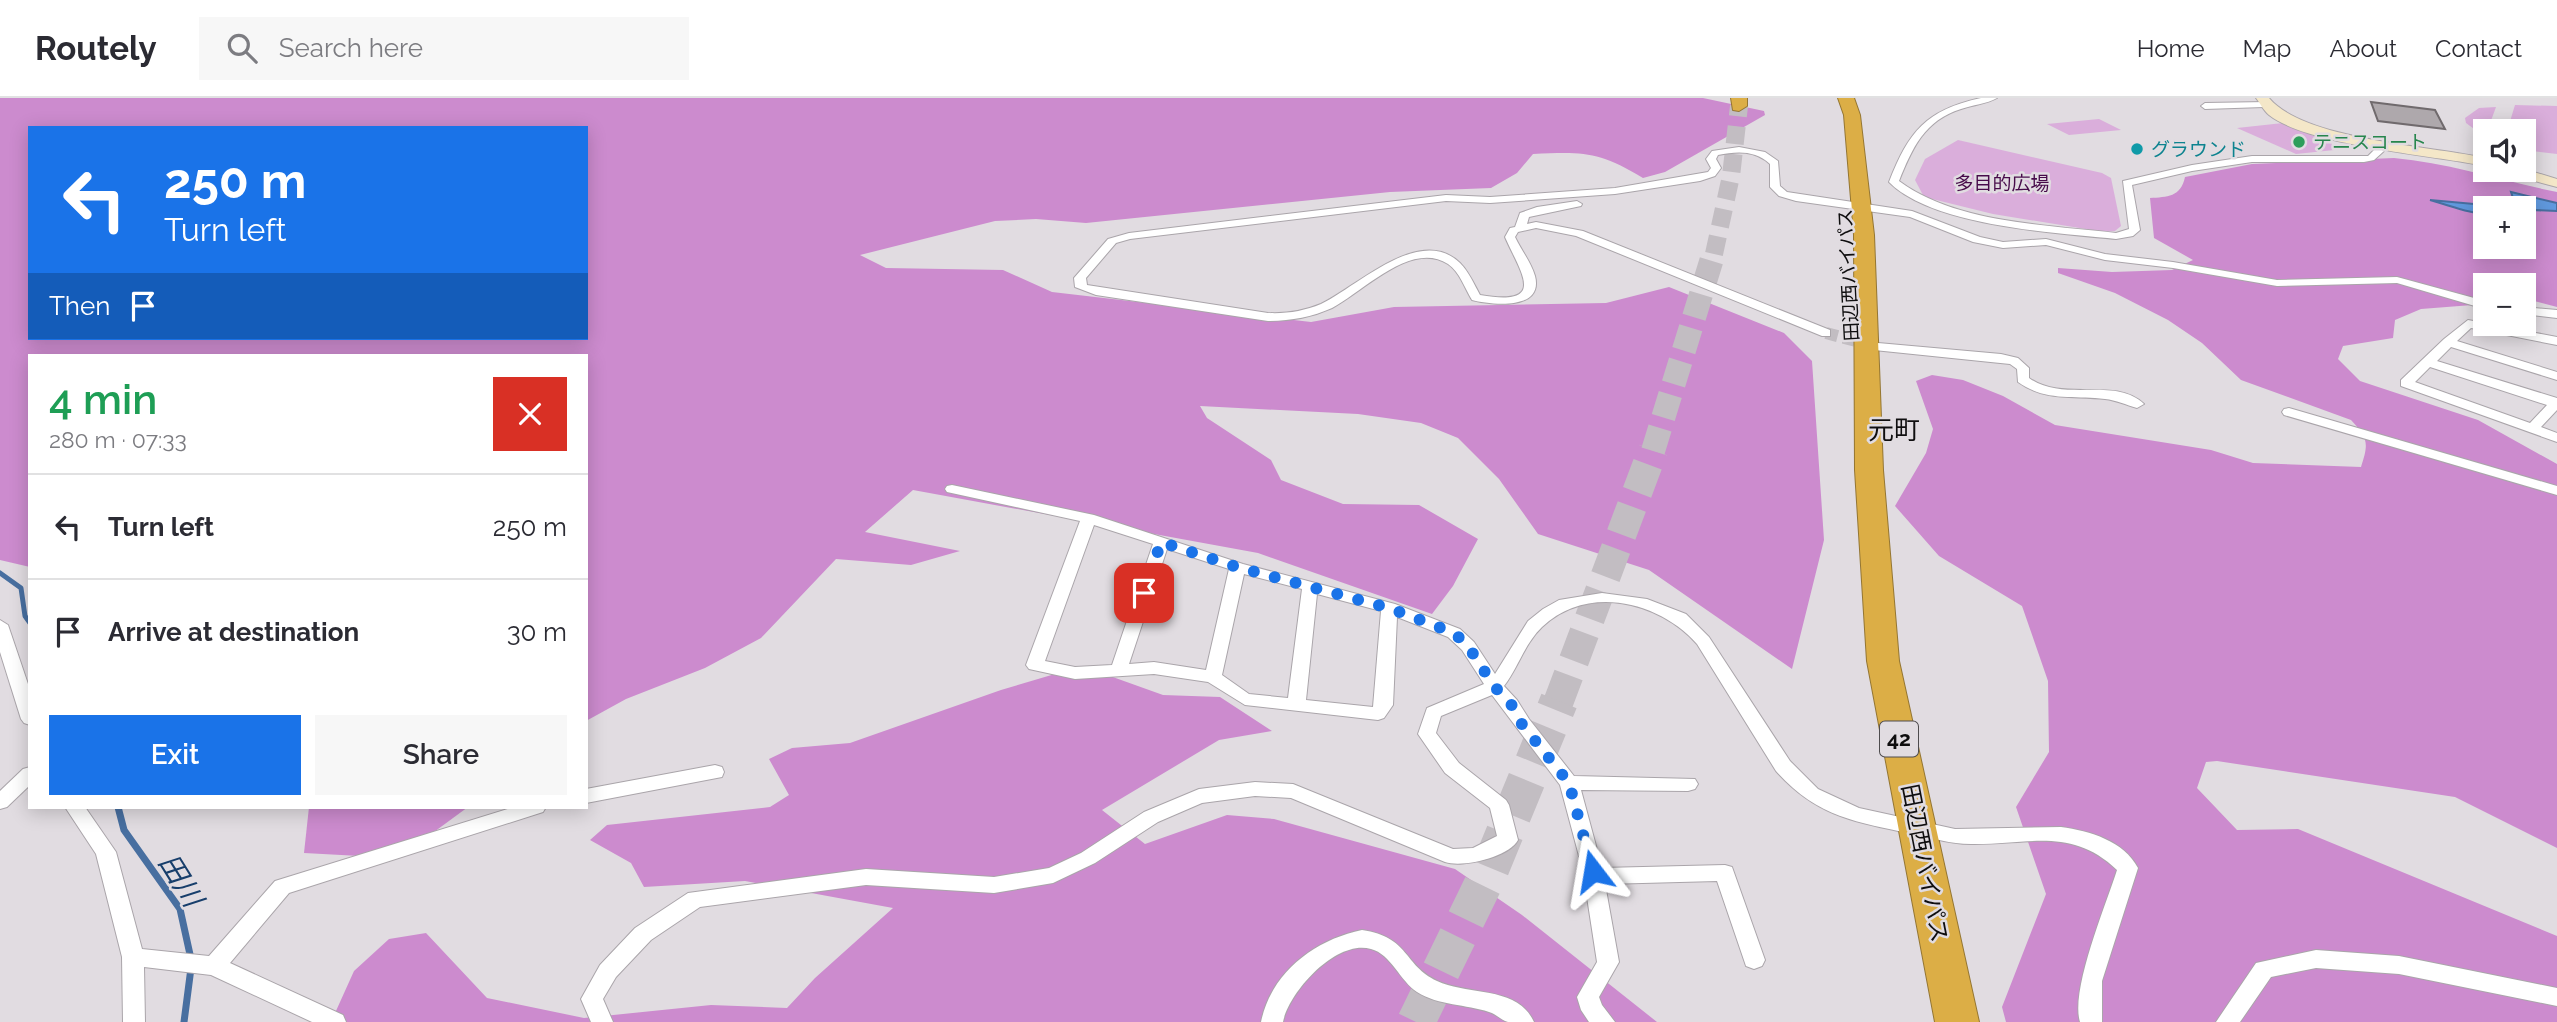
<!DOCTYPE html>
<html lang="en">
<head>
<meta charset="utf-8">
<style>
  :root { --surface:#fff; --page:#f7f7f7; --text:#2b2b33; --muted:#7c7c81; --line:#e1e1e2; --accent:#1a73e8 }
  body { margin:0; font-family:Raleway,"Noto Sans JP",sans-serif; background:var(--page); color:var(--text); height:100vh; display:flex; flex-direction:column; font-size:26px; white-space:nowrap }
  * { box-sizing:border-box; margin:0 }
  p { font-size:23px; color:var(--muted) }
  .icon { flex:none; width:38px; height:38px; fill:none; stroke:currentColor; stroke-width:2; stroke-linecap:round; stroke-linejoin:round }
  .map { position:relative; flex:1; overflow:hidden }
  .details { position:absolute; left:28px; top:256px; width:560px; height:455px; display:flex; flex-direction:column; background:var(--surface); border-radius:0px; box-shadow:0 4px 18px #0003 }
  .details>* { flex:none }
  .banner { position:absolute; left:28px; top:28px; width:560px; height:214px; border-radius:0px; box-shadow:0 4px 18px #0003; background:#1a73e8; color:#fff; overflow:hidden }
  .fabs { position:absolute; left:2473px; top:21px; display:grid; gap:14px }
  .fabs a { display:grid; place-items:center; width:63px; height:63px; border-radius:0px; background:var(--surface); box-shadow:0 4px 18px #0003; font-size:35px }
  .pin { position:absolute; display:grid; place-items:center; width:60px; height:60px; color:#fff; margin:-30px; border-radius:14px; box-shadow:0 4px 10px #0006 }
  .me { position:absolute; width:77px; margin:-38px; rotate:346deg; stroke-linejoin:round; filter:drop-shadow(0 0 5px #0008) }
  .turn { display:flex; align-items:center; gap:24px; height:147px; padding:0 21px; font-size:32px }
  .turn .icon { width:91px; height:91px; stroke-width:2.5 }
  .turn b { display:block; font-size:49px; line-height:60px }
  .then { display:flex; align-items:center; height:66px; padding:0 21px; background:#0003; gap:14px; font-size:26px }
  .round { display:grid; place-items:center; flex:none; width:74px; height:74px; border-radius:0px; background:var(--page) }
  .head { display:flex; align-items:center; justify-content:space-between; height:119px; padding:0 21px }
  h1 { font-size:42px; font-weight:600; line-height:52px; color:#1e9e55 }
  .action { display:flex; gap:14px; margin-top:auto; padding:14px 21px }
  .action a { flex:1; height:80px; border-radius:0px; background:var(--accent); color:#fff; font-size:28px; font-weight:600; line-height:80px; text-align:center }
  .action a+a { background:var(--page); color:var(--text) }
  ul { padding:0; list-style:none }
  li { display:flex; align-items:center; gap:21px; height:105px; padding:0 21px; border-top:2px solid var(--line) }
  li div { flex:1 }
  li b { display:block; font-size:26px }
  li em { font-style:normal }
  header { display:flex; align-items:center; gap:42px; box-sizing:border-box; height:98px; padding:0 35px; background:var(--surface); border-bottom:2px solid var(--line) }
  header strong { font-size:33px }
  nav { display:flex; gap:38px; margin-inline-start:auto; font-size:24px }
  .search { width:490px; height:63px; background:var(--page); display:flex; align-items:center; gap:18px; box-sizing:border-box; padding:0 24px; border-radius:0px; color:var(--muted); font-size:26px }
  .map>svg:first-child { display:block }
</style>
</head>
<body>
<header>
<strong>Routely</strong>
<div class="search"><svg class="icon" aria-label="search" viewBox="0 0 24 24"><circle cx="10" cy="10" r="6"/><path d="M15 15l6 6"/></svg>Search here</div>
<nav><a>Home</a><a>Map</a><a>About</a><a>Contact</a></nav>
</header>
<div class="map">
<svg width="2557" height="924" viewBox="0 0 2557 924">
  <rect width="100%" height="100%" fill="#e1dce1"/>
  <g fill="#daaedb">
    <path d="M 2515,7 L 2557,8 L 2557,56 L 2524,52 L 2524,33 L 2507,33 Z"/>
    <path d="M 2496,9 L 2485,39 L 2466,25 L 2465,20 L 2479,10 Z"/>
    <path d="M 2099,21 L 2121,32 L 2069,37 L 2047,26 Z"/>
    <path d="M 2283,25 L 2344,51 L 2296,56 L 2237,30 Z"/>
    <path d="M 1958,42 L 2102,75 L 2111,80 L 2121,128 L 2115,133 L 2104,134 L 1993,116 L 1924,99 L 1915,82 L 1925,61 Z"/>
  </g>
  <g fill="#cc8bce" fill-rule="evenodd">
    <path d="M 0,0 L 1703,0 L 1764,13 L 1765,17 L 1665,74 L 1643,80 C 1598,53 1584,54 1533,56 L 1517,75 L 1491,90 L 1390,94 L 1086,125 L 1036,121 L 995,123 L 860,157 L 886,170 L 1003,172 L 1052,194 L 1311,224 L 1394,209 L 1606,205 L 1669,189 L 1784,235 L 1812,263 L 1824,442 L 1792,571 L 1649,472 L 1538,436 L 1499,381 L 1458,340 L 1421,325 L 1358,316 L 1200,308 L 1207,320 L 1271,362 L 1281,382 L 1343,406 L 1419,407 L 1478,441 L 1453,488 L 1432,516 L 1258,455 L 913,392 L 865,434 L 960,453 L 911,467 L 836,461 L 761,540 L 705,570 L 626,601 L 586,623 L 586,257 L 30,257 L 30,469 L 0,462 ZM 30,30 L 586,30 L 586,240 L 30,240 Z"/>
    <path d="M 2394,60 C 2450,65 2502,83 2557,94 L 2557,209 L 2534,203 L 2524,203 L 2524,187 L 2485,187 L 2485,206 L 2421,211 L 2395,222 L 2393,240 L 2343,248 L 2338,261 L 2360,283 L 2478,322 L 2557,366 L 2557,750 L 2455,699 L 2217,663 L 2206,664 L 2197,690 L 2237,732 L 2298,731 L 2557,838 L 2557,924 L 2006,924 L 2002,909 L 2046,796 L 2016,709 L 2049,654 L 2048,583 L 2022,508 L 1939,458 L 1895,408 L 1926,355 L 1933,331 L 1916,283 L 1932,277 L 1963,282 L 2003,298 L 2055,327 L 2211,352 L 2253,365 L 2361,369 C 2369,345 2368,340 2351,322 L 2241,282 L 2202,245 L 2168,222 L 2115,195 L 2058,175 L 2058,170 L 2112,174 L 2172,172 L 2193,162 L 2154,140 L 2150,100 C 2167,99 2181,99 2185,79 L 2252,66 ZM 2485,110 L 2524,110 L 2524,149 L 2485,149 Z"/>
    <path d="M 1082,568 L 1163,597 L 1220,599 L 1272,633 L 1219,642 L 1102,712 L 1145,746 L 1227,717 L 1274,721 L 1455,771 L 1522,817 L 1657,924 L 331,924 L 354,873 L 389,841 L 426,835 L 487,900 L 584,920 L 711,907 L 787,910 L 815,880 L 893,810 L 745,783 L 644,789 L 631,765 L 590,742 L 607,727 L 770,709 L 789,697 L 769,661 L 792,650 L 850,645 L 1001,592 Z"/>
    <path d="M 309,709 L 468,709 L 419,745 L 360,758 L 304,755 Z"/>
  </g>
  <path fill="#6099de" stroke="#486fa0" stroke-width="2" d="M 2511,94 L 2557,105 L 2557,113 L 2485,110 L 2485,116 C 2467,115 2449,107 2430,102 L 2474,106 L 2514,103 Z"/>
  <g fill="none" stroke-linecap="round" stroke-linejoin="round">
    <path stroke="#486fa0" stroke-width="5" d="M 0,475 L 21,490 L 25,518 L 30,525"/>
    <g stroke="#486fa0" stroke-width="7">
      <path d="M 118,709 L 124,732 L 180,811 L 191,861"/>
      <path d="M 184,924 L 191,870"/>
    </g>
  </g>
  <path fill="#aea8ac" stroke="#706a6d" stroke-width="2" d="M 2371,4 L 2435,12 L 2445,31 L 2378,23 Z"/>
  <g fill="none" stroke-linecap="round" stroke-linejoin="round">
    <path stroke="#c2bdc2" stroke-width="12" stroke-dasharray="12 6" stroke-linecap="butt" d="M 1826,235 L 1875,248"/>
    <path stroke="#c2bdc2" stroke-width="18" stroke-dasharray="18 10" stroke-linecap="butt" d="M 1714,156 L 1731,78 L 1739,8"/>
    <path stroke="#c2bdc2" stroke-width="24" stroke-dasharray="24 11" stroke-linecap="butt" d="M 1653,353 L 1714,154"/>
    <path stroke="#c2bdc2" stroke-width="30" stroke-dasharray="30 15" stroke-linecap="butt" d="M 1558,605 L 1653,352"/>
    <path stroke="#c2bdc2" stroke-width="38" stroke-dasharray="38 19" stroke-linecap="butt" d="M 1416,924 L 1488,776 L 1559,603"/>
    <g stroke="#aaa5aa" stroke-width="2">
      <g id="street">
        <path d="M 1981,0 L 1997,0 C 1987,6 1972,7 1961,11 C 1925,22 1912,50 1899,83 C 1955,125 2048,127 2116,135 L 2129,131 L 2123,83 L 2192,67 L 2252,58 L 2368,58 L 2374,52 L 2371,46 L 2376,43 L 2379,44 L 2384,53 L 2374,62 L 2364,64 L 2252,64 L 2192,73 L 2132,87 L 2140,132 L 2133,138 L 2116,141 C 2056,135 1932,128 1889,84 C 1909,33 1926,12 1981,0 Z"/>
        <path d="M 2267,4 L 2267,8 L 2264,9 L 2205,11 L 2201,8 L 2205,5 Z"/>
        <path d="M 1739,49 L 1765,54 L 1778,63 L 1780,88 L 1787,94 L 1912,113 L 1980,139 L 2003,144 L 2046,141 L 2105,156 L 2173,164 L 2277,182 L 2397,179 L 2485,203 L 2485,211 L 2397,185 L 2277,188 L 2173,170 L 2105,162 L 2046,147 L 2003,150 L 1973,144 L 1910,119 L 1796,103 L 1779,98 L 1770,89 L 1770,66 C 1755,52 1737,53 1718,57 L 1716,61 L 1721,70 L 1715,78 L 1700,83 L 1615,96 L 1490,105 L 1446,103 L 1130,141 L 1116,145 L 1086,180 L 1087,187 L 1268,215 C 1286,216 1304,213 1321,206 C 1357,189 1420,126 1460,165 C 1469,174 1474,186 1480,197 C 1549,209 1520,174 1505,139 L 1510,130 L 1515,129 L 1520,115 L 1537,109 L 1577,103 L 1582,106 L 1581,108 L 1529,119 L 1527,126 L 1536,124 L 1583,133 L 1830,232 L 1830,238 L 1822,238 L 1576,138 L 1536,130 L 1518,134 L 1515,139 C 1521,152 1531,164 1535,178 C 1544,213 1491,207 1472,202 C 1465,191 1460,174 1448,166 C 1411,142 1363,194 1332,210 C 1312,219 1290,223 1268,223 L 1096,197 L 1075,189 L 1074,180 L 1108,141 L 1129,135 L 1446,97 L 1490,99 L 1615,90 L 1708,74 L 1711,70 L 1706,61 L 1712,53 Z"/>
        <path d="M 2524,209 L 2557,212 L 2557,220 L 2524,216 Z"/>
        <path d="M 2468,222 L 2557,239 L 2557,247 L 2471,230 L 2457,243 L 2557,274 L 2557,282 L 2451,249 L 2437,263 L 2557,300 L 2557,312 L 2541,329 L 2557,335 L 2557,344 L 2401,288 L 2401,282 L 2444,241 ZM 2430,269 L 2547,307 L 2530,325 L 2415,284 Z"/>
        <path d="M 1878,245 L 2001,256 L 2018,260 L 2029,270 L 2029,280 C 2064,305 2114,278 2144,306 L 2137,310 C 2126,307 2116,302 2105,301 C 2073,297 2046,304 2018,284 L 2017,271 L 2010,266 L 1874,252 L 1874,246 Z"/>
        <path d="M 2289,310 L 2557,388 L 2557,397 L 2284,317 L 2282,314 L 2284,311 Z"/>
        <path d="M 952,387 L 1094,417 L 1243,466 L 1395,506 L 1460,531 L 1474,544 L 1495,576 L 1528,523 L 1543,511 L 1559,502 L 1602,495 L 1647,501 L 1686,516 L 1709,539 L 1790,663 L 1818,691 L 1859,710 L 1955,731 L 2061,729 C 2090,733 2124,743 2138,770 L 2102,883 L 2102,924 L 2080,924 C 2070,892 2106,807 2117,772 C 2071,728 2028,747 1971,746 C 1950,746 1933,740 1913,736 C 1856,724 1817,719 1776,673 L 1697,546 C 1659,503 1587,486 1542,529 C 1525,545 1518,570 1504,588 L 1517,602 L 1529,621 L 1574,678 L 1695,681 L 1698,686 L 1695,691 L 1688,693 L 1581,692 L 1602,770 L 1725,767 L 1732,769 L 1765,862 L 1762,868 L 1754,871 L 1746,868 L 1717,783 L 1605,786 L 1619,864 L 1599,899 L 1602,907 L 1615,924 L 1589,924 L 1581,912 L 1577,899 L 1597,864 L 1583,773 L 1560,687 L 1492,597 L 1441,618 L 1436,635 L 1459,665 L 1506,702 L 1509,707 L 1518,742 C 1509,759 1463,770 1445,764 L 1291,700 L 1255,698 L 1202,705 L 1158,724 L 1095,765 L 1053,785 L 994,795 L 866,787 L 700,809 L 651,842 L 616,879 L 603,901 L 613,924 L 591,924 L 581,901 L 600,867 L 635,830 L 688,795 L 866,771 L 994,779 L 1049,770 L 1081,755 L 1144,714 L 1199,691 L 1255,684 L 1293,686 L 1453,751 L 1473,750 L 1497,738 L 1490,710 L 1445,675 L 1418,636 L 1427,610 L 1484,586 L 1462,552 L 1448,539 L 1397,519 L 1393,607 L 1384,620 L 1378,622 L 1245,607 L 1208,584 L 1154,576 L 1075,581 L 1029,571 L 1026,567 L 1080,423 L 947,394 L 945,391 L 947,388 ZM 1094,427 L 1153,446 L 1112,567 L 1075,569 L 1045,563 ZM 1167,451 L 1229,471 L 1206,572 L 1154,564 L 1129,566 ZM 1244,476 L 1302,491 L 1288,600 L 1249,596 L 1222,577 ZM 1317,496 L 1381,513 L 1373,609 L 1306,602 Z"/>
        <path d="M 0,522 L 8,527 L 30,592 L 30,627 L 24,625 L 21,621 L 0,554 Z"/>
        <path d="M 715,667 L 722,669 L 724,674 L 722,679 L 586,705 L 586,691 Z"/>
        <path d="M 30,669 L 30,687 L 7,709 L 0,711 L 0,693 L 23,671 Z"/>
        <path d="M 65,709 L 85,709 L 116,754 L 142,851 L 209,858 L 275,783 L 514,709 L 546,709 L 543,714 L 289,795 L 230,865 L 343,917 L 346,924 L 312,924 L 211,877 L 144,869 L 145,924 L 123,924 L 122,859 L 96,756 Z"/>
        <path d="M 1362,832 C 1410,839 1403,867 1437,883 C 1468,898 1517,887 1534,924 C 1527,924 1515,924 1508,924 C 1501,922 1496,916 1489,914 C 1466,906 1439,908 1417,894 C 1400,883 1391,856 1371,851 C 1336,841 1289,894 1283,924 L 1261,924 C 1271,875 1314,842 1362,832 Z"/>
        <path d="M 2316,852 L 2399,858 L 2557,890 L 2557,908 L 2399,876 L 2316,870 L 2271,879 L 2240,924 L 2216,924 L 2256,865 Z"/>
      </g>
    </g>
    <g stroke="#aaa5aa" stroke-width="2">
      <g id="secondary">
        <path d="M 2256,0 L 2269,0 C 2304,42 2430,48 2485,60 L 2485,68 C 2433,57 2309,48 2269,17 C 2264,13 2260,5 2256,0 Z"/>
        <path d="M 2524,71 L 2557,81 L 2557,89 L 2505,75 L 2503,72 Z"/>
      </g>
    </g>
    <g stroke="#947633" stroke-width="2">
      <g id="highway">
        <path d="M 1731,0 L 1747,0 L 1747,8 L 1739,13 L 1733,12 Z"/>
        <path d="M 1838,0 L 1854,0 L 1860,17 L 1874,137 L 1883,372 L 1899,563 L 1979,924 L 1935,924 L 1867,563 L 1855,372 L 1854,137 L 1844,17 Z"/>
      </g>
    </g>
    <use href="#street" fill="#fff" fill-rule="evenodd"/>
    <use href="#secondary" fill="#f4e7c8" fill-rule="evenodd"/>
    <use href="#highway" fill="#dcae46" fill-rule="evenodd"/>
  </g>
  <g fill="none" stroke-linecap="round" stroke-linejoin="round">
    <path stroke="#1a73e8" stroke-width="12" stroke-dasharray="0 21.6" d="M 1144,495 L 1161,444 L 1237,469 L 1389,510 L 1454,535 L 1468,548 L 1494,588 L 1511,606 L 1521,625 L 1569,685 L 1593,773"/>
  </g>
  <circle fill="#2e9e5b" stroke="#e1dce1" stroke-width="2.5" cx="2299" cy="44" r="7"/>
  <circle fill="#0f9aa8" stroke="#e1dce1" stroke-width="2.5" cx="2137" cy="51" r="7"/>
  <g text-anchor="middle" stroke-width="5" stroke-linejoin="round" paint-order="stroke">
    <g font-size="19" fill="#27864d" stroke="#e1dce1" text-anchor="start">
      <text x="2313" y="51">テニスコート</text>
    </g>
    <g font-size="19" fill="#0d838f" stroke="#e1dce1" text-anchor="start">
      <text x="2151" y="58">グラウンド</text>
    </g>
    <g font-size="19" fill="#470b4a" stroke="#e1dce1">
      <text x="2002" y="92">多目的広場</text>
    </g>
    <g font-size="19" fill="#0f0e0f" stroke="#e1dce1">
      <text transform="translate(1848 177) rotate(-93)" y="7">田辺西バイパス</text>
    </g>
    <rect fill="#e1dce1" stroke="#4e4c4e" stroke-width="2" x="1880" y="623.5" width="38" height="35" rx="5"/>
    <g font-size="21" font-weight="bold" fill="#0f0e0f">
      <text x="1899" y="648">42</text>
    </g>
    <g font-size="23" fill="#0f0e0f" stroke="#e1dce1">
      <text transform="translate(1925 765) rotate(79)" y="8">田辺西バイパス</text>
    </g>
    <g font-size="26" fill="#0f0e0f" stroke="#e1dce1">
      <text x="1894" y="341">元町</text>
    </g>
    <g font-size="28" font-style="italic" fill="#173e6b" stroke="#e1dce1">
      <text transform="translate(181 782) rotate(58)" y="10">田川</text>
    </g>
  </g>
</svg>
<div class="fabs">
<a><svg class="icon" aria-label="sound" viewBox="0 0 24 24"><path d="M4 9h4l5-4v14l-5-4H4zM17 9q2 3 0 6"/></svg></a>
<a>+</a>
<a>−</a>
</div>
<div class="pin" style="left:1144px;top:495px;background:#d93025"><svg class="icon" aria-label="arrive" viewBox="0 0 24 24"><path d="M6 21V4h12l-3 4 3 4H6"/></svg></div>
<svg class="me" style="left:1593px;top:773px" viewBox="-20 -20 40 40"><path d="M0-17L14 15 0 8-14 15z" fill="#1a73e8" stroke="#fff" stroke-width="4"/></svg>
<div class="banner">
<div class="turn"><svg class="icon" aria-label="left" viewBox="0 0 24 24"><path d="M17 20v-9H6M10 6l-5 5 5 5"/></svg><div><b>250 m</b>Turn left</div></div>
<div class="then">Then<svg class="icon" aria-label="arrive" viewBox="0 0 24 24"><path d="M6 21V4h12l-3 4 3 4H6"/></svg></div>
</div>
<section class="details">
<div class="head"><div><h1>4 min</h1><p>280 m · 07:33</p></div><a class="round" style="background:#d93025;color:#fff"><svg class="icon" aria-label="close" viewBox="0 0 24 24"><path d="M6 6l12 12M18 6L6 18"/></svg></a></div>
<ul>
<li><svg class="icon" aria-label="left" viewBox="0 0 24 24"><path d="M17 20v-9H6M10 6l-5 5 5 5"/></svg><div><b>Turn left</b></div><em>250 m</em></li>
<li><svg class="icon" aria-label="arrive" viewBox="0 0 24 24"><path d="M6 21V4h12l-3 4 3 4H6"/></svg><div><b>Arrive at destination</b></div><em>30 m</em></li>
</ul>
<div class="action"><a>Exit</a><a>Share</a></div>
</section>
</div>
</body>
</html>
